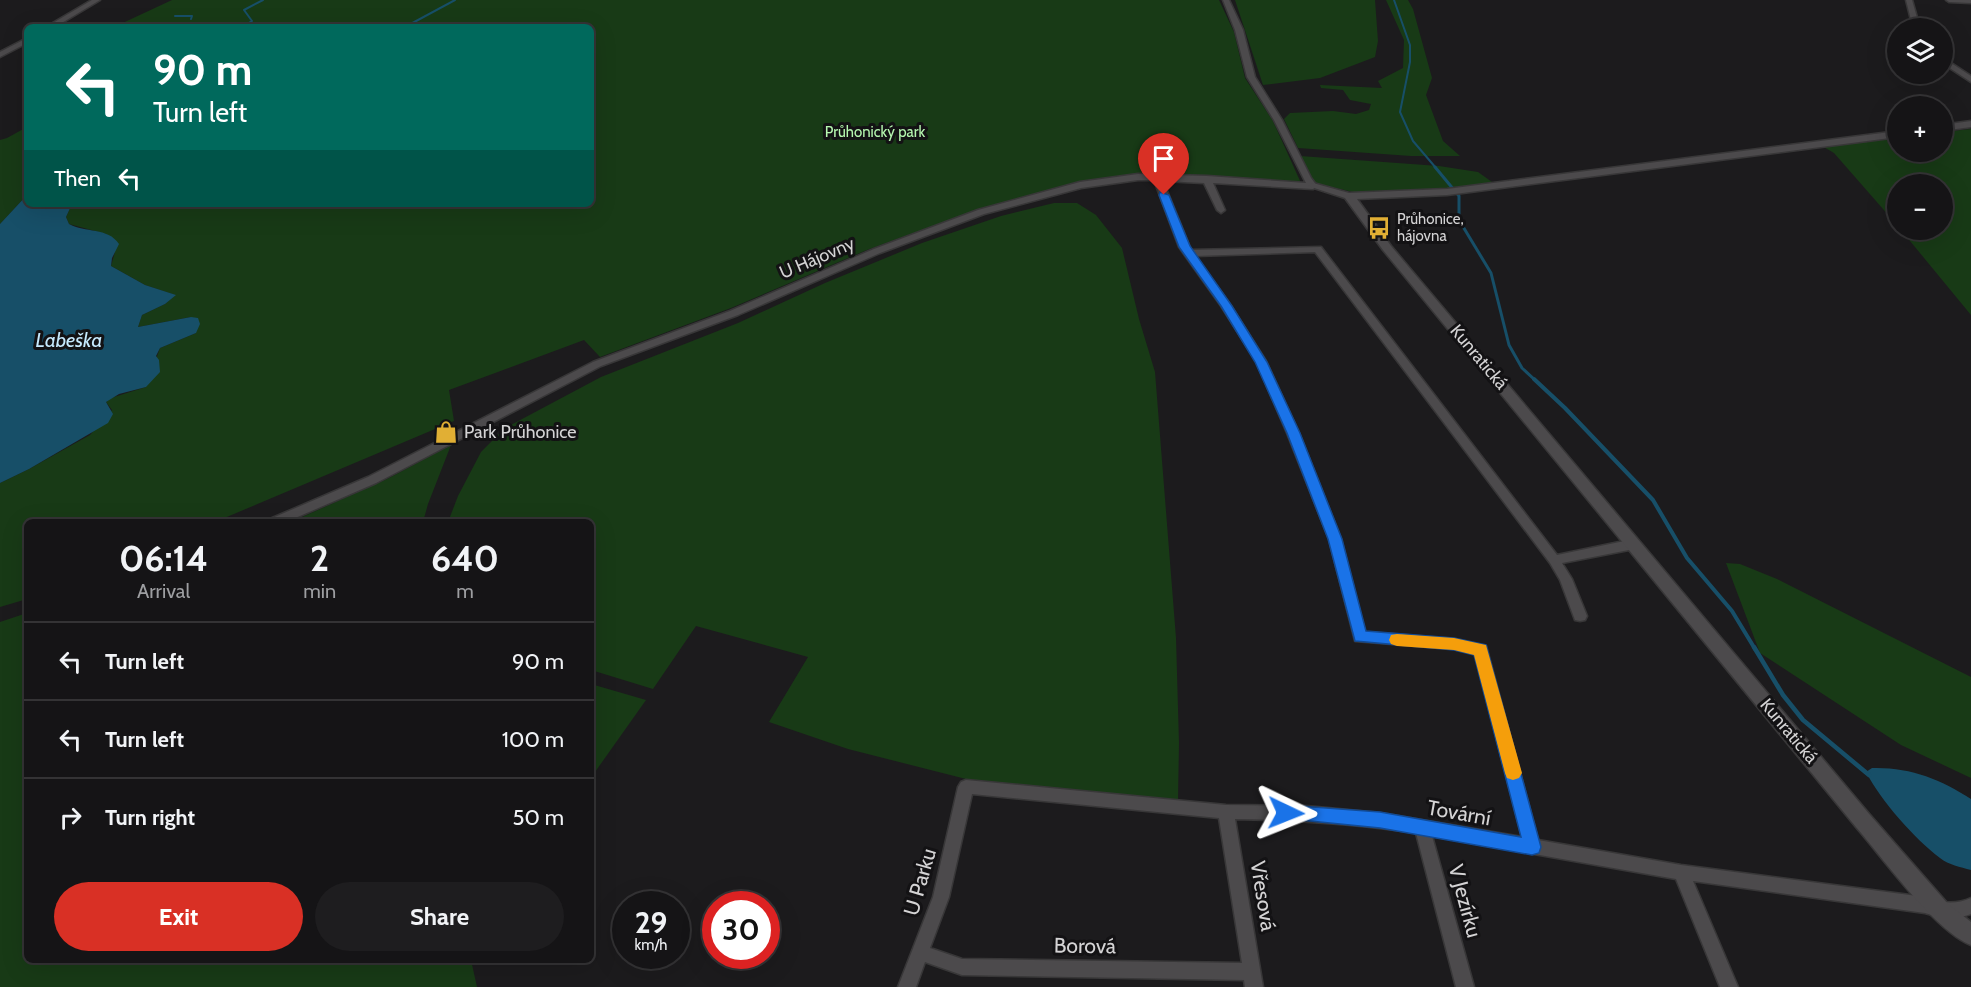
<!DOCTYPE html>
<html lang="en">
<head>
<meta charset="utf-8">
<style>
  :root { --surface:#151416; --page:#1e1d1f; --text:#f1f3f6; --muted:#9d9ea1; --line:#343335; --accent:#d93025 }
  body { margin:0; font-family:Cabin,sans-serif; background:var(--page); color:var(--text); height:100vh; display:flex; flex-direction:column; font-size:22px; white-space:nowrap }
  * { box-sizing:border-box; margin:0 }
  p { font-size:20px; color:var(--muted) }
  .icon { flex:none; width:33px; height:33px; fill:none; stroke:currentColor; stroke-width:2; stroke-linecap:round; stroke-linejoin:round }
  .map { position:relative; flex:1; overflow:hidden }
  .details { position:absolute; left:24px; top:519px; width:570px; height:444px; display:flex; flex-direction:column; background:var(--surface); border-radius:9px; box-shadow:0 6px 24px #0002,0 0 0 2px var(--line) }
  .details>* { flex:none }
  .banner { position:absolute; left:24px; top:24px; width:570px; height:183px; border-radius:9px; box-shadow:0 6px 24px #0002,0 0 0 2px var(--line); background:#00695c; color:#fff; overflow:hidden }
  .fabs { position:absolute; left:1887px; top:18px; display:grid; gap:12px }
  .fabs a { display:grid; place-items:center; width:66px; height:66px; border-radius:50%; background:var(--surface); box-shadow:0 6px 24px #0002,0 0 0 2px var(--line); font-size:30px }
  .speed { position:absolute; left:612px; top:891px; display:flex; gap:12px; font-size:30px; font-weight:700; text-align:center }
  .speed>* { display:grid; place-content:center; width:78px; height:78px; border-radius:50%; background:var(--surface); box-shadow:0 6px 24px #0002,0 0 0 2px var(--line); line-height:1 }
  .speed small { font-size:15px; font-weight:400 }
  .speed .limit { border:9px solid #d22; background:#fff; color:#111 }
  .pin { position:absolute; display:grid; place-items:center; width:51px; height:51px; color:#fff; margin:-62px -26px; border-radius:50% 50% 50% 0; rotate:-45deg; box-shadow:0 0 6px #0007 }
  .pin .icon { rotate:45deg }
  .me { position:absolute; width:66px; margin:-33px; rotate:92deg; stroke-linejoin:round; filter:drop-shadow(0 0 4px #0008) }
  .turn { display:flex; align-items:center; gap:21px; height:126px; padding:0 30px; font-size:27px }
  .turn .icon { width:78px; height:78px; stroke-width:2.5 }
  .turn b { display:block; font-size:42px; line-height:51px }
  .then { display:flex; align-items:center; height:57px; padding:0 30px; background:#0003; gap:12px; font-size:22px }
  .eta { display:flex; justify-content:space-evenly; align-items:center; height:102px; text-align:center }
  .eta b { font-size:36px; font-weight:700; line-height:42px }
  .cta { display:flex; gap:12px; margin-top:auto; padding:12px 30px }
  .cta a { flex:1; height:69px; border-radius:36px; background:var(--accent); color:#fff; font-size:24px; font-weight:700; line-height:69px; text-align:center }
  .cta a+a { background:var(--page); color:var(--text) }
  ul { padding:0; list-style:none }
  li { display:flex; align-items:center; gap:18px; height:78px; padding:0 30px; border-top:2px solid var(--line) }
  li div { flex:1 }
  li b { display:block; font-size:22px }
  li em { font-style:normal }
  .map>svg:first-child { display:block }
</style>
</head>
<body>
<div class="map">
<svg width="1971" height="987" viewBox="0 0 1971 987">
  <rect width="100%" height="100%" fill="#1c1b1d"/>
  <g fill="#183a16">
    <path d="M 172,0 L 1219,0 L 1234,32 L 1245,78 L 1273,121 L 1301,183 L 1139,174 L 1078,182 L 979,209 L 867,250 L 731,308 L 600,357 L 584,340 L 449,390 L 454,421 L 215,522 L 27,522 L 27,599 L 0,607 L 0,483 L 29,469 L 90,435 L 112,410 L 106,402 L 111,398 L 146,387 L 160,348 L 196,333 L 191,317 L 138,327 L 142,315 L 165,304 L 175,295 L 145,285 L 111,266 L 115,252 L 106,234 L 69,224 L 66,217 L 72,204 L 591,204 L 591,27 L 114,27 Z"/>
    <path d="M 1235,0 L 1375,0 L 1378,41 L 1375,57 L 1320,78 L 1263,85 Z"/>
    <path d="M 1386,0 L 1408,0 L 1413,9 L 1432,78 L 1426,95 L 1443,141 L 1460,156 L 1411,156 L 1298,148 L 1284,119 L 1290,113 L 1333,111 L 1356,114 L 1369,110 L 1371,104 L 1350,100 L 1343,90 L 1321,88 L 1320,85 L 1382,88 L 1378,81 L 1403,68 L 1404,40 Z"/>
    <path d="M 27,127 L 27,195 L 0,224 L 0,140 L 7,138 Z"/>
    <path d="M 1971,129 L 1971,315 L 1901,230 L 1942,230 L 1942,184 L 1898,184 L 1897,225 L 1834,153 L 1822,146 L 1897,137 L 1898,152 L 1942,152 L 1943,132 Z"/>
    <path d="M 1300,156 L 1439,166 L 1478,172 L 1492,182 L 1431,191 L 1353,192 L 1314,183 Z"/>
    <path d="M 1054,203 L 1077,203 L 1096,215 L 1122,248 L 1139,319 L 1155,372 L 1176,638 L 1179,743 L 1178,800 L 966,779 L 848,749 L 769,722 L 808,657 L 696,626 L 653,689 L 591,670 L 591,522 L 448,522 L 458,496 L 481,452 L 505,428 L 601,377 L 738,323 L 825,283 L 922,243 L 1001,216 Z"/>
    <path d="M 451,445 L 428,504 L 423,522 L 291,522 L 387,479 Z"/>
    <path d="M 1726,563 L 1740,564 L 1777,579 L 1971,677 L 1971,778 L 1901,745 L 1760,653 Z"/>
    <path d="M 27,613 L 27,960 L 471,960 L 477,987 L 0,987 L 0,622 Z"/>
    <path d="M 591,684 L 646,700 L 595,772 L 591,771 Z"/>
  </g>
  <g fill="#174f68">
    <path d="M 27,195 L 27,204 L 72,204 L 66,217 L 69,224 C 85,233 108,227 119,244 L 112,258 L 111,266 L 145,285 L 176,295 L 165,304 L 142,315 L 138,327 L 191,317 L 198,318 L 200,324 L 196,333 L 160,348 L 156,356 L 159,360 L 160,372 L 146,387 L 119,394 L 106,402 L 113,414 L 108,423 L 29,469 L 0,483 L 0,224 Z"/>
    <path d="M 1872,768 C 1910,767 1940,779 1971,799 L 1971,870 C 1960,867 1949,865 1940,858 C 1915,839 1881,801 1866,772 Z"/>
  </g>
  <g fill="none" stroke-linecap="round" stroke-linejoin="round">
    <g stroke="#174f68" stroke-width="2">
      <path d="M 1394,0 L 1410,45 L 1410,62 L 1400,112 L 1413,141 L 1436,168"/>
      <path d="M 175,16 L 192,16 L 191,19"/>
      <path d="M 242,27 L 252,21 L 244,10 L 263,0"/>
      <path d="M 405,27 L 455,0"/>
    </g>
    <path stroke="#174f68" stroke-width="3" d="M 1435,167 L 1459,196 L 1459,220 L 1491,273 L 1509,345 L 1522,368 L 1535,380"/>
    <path stroke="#174f68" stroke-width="4" d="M 1534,379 L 1565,408 L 1653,500 L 1687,558 L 1732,611 L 1755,649"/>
    <path stroke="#174f68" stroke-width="4.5" d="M 1754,647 L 1783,695 L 1803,720 L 1869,775"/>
    <g stroke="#383738" stroke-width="3">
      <g id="minor">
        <path d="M 92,0 L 100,0 L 55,27 L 46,27 Z"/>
        <path d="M 1223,0 L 1229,0 L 1243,30 L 1255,77 L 1282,120 L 1311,178 L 1317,186 L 1313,189 L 1213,183 L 1225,210 L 1221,213 L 1217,210 L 1204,183 L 1163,181 L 1191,250 L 1321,247 L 1557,555 L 1634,539 L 1638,541 L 1640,544 L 1638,547 L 1634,549 L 1562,563 L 1572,579 L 1587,616 L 1585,620 L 1580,621 L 1575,620 L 1560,580 L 1550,563 L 1315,252 L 1195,256 L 1231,306 L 1266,361 L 1299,433 L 1341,539 L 1365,632 L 1454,639 L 1486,646 L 1538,840 L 1681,865 L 1925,897 C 1941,903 1955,905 1971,898 L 1971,914 C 1955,920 1941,918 1925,913 L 1693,881 L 1738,987 L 1720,987 L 1676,879 L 1432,836 L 1474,987 L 1456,987 L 1416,833 C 1355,823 1296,820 1235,819 L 1263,987 L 1245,987 L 1244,980 L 962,975 L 925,962 L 916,987 L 898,987 L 933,897 L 958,787 L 961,782 L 966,780 L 1226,805 L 1306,806 L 1380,813 L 1522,837 L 1475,654 L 1454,649 L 1355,641 L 1329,539 L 1287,433 L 1256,361 L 1221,306 L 1179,247 L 1154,180 L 1138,180 L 1081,188 L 984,214 L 880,253 L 738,315 L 601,366 L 376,483 L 286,522 L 268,522 L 270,519 L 368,477 L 593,362 L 730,311 L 874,249 L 978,210 L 1080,182 L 1138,174 L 1207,176 L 1306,183 L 1274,120 L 1247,77 L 1235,30 ZM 972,794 L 1219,818 L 1242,963 L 962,959 L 930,948 L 949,897 Z"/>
        <path d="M 1906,0 L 1912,0 L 1920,28 L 1913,28 Z"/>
        <path d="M 1946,0 L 1971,0 L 1971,3 L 1949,2 Z"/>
        <path d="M 27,38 L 27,43 L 0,57 L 0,52 Z"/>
        <path d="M 1942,57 L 1971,76 L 1971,82 L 1942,63 Z"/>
      </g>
    </g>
    <g stroke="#383738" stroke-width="3">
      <g id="tertiary">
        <path d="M 1971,121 L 1971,127 L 1942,131 L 1942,125 Z"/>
        <path d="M 1898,131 L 1898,137 L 1447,195 L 1357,199 L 1391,246 L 1870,815 L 1948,904 L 1971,922 L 1971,945 C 1935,931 1883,858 1856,827 L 1383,250 L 1345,198 L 1308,186 L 1313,183 L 1349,193 L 1447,189 Z"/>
      </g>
    </g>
    <use href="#minor" fill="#4c4a4c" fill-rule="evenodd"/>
    <use href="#tertiary" fill="#4c4a4c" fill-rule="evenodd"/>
  </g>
  <path fill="#1a73e8" stroke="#114b97" stroke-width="1.5" d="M 1160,192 L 1169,195 L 1190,246 L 1232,306 L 1267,362 L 1300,433 L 1342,539 L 1366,631 L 1454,638 L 1486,645 L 1541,847 L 1539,853 L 1532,855 L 1380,828 L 1280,818 L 1277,813 L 1280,807 L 1286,805 L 1380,812 L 1521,837 L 1474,655 L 1454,650 L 1355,641 L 1328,539 L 1287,433 L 1255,362 L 1221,306 L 1179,247 L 1159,195 Z"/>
  <path fill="#f59e0b" d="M 1397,634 L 1454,638 L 1486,645 L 1522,773 L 1519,778 L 1513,780 L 1507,778 L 1505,773 L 1474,655 L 1454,650 L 1397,646 L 1391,644 L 1389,640 L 1391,635 Z"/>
  <defs>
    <g id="bus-bare" transform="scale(1.8)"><path d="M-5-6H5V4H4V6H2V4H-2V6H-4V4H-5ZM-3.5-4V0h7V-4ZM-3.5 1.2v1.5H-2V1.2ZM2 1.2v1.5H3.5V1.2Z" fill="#e1af34" stroke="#131214" stroke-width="2.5" paint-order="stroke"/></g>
    <g id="shop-bare" transform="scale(1.8)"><path d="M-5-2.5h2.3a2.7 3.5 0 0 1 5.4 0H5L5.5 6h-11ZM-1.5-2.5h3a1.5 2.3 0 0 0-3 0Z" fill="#e1af34" stroke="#131214" stroke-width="2.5" paint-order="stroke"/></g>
  </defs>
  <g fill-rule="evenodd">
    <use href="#bus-bare" x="1379" y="228"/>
    <use href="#shop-bare" x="446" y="432"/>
  </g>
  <g text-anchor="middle" stroke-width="6" stroke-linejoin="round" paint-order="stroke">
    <g font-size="15" fill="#b6f8b0" stroke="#131214">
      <text x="875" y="137">Průhonický park</text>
    </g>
    <g font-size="15" fill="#d4d3d4" stroke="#131214" text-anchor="start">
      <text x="1397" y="224">Průhonice,<tspan x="1397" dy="17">hájovna</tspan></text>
    </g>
    <g font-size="18" fill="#d4d3d4" stroke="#131214">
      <text transform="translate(817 258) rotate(-23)" y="6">U Hájovny</text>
      <text transform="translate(1479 357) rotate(50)" y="6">Kunratická</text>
      <text transform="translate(1789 731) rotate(50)" y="6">Kunratická</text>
    </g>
    <g font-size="18" fill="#d4d3d4" stroke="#131214" text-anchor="start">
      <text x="464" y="438">Park Průhonice</text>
    </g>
    <g font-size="20" font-style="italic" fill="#c6eafe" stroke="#131214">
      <text x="69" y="347">Labeška</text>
    </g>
    <g font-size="21" fill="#d4d3d4" stroke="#131214">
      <text transform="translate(1459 813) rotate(10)" y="7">Tovární</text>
      <text transform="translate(920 882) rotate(-74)" y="7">U Parku</text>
      <text transform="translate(1263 896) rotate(81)" y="7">Vřesová</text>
      <text transform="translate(1465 901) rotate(75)" y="7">V Jezírku</text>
      <text transform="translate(1085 946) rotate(1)" y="7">Borová</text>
    </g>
  </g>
</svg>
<div class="fabs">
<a><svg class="icon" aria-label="layers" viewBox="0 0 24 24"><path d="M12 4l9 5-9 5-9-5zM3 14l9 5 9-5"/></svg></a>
<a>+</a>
<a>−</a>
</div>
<div class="speed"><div>29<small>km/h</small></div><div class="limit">30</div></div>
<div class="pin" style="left:1164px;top:195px;background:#d93025"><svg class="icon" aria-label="arrive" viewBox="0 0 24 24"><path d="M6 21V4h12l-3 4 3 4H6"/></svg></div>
<svg class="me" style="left:1286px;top:813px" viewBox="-20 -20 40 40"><path d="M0-17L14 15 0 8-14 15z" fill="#1a73e8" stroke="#fff" stroke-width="4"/></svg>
<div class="banner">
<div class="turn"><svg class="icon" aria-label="left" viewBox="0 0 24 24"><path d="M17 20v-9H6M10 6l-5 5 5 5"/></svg><div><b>90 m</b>Turn left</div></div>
<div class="then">Then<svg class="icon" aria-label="left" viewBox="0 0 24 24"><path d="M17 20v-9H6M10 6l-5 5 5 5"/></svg></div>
</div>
<section class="details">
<div class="eta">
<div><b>06:14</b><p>Arrival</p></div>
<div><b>2</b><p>min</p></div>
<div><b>640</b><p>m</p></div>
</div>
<ul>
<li><svg class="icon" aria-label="left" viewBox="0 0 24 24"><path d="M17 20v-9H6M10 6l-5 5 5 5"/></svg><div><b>Turn left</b></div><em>90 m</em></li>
<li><svg class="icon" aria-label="left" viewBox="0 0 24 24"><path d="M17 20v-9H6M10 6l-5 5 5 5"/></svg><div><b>Turn left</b></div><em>100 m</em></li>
<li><svg class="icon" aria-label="right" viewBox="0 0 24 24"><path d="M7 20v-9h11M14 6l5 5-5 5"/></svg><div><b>Turn right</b></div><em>50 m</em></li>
</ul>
<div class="cta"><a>Exit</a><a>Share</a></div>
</section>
</div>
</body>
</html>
